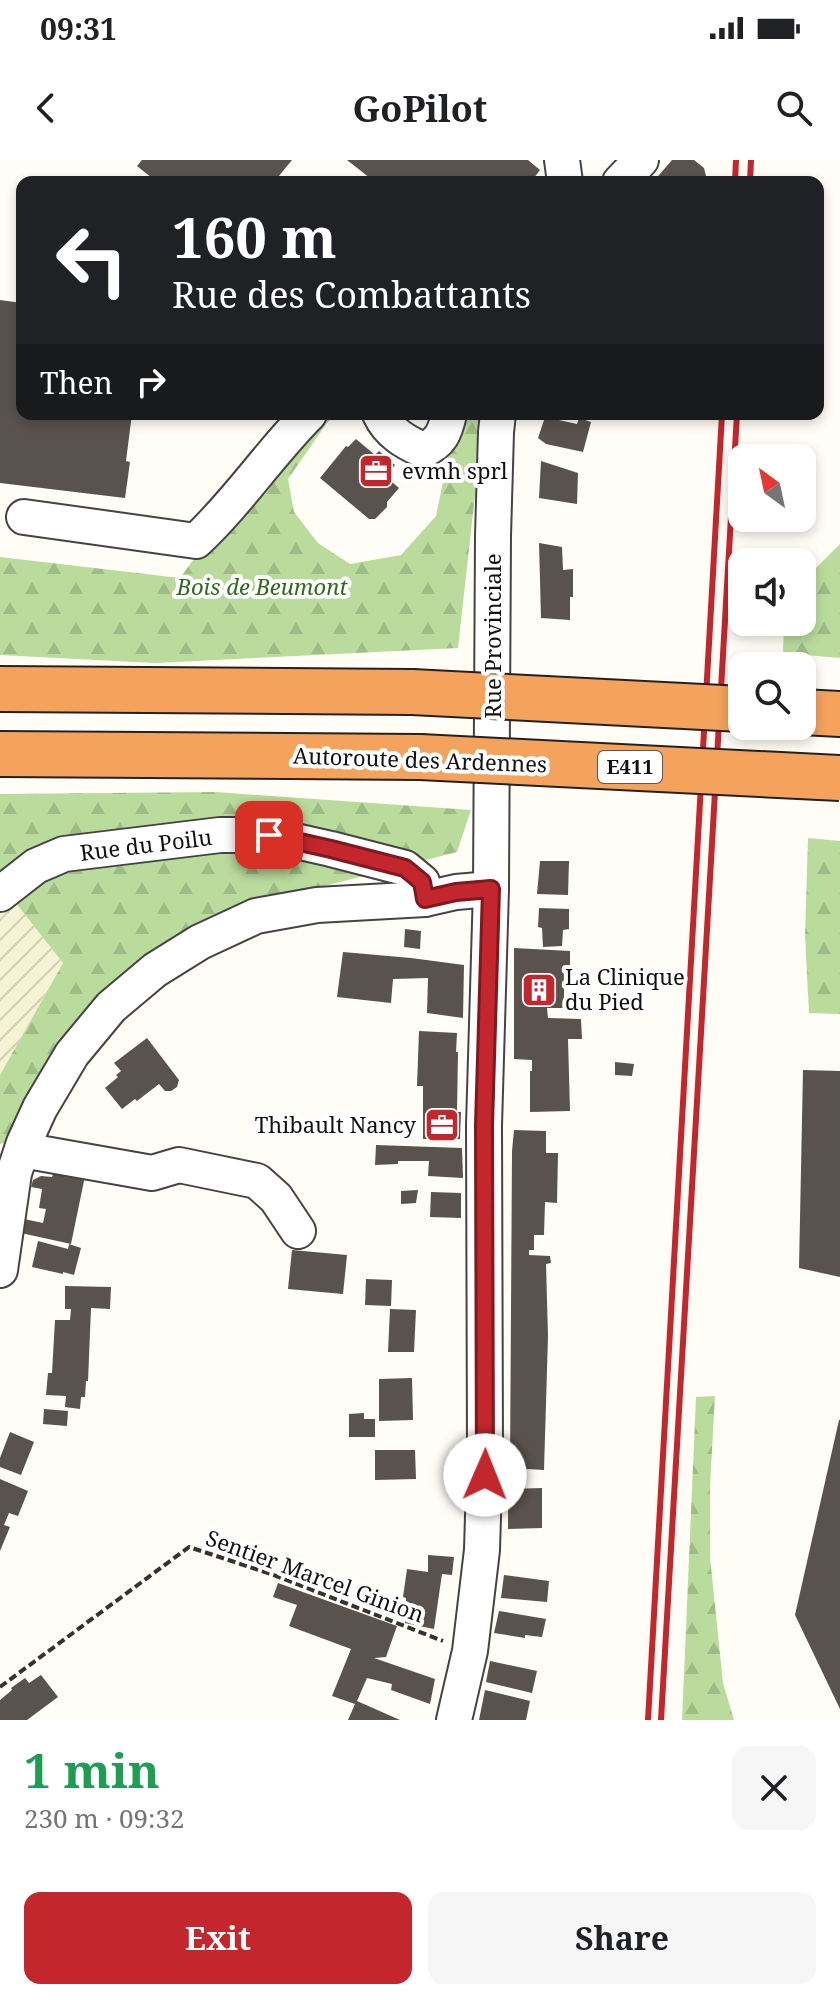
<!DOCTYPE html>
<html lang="en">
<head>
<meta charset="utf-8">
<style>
  :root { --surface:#fff; --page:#f6f6f6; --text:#202124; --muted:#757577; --accent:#c4262e }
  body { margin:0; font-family:"Noto Serif",serif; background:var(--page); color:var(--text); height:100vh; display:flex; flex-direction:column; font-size:30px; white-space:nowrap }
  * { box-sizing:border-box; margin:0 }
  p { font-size:26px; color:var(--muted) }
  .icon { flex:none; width:44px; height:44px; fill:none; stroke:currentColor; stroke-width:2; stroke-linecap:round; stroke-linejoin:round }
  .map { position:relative; height:1560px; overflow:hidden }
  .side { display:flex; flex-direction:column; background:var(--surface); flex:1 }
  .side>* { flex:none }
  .top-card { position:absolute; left:16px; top:16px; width:808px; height:244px; border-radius:16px; box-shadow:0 4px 12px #0003; background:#202124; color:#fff; overflow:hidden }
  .needle { width:52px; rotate:327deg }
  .buttons { position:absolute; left:728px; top:284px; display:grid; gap:16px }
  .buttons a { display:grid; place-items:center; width:88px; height:88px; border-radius:16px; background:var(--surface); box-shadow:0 4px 12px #0003; font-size:40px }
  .pin { position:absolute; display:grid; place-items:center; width:68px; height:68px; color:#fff; margin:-34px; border-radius:16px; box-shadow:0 4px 12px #0006 }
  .me { position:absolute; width:88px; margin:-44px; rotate:1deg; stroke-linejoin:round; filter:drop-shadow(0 0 6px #0008) }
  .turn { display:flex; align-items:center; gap:28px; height:168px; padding:0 24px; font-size:36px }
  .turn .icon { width:104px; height:104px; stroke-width:2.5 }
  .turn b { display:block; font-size:56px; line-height:68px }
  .then { display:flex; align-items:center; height:76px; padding:0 24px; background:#0003; gap:16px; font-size:30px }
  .round { display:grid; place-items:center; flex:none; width:84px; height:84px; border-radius:16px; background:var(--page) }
  .overview { display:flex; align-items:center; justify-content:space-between; height:136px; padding:0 24px }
  h1 { font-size:48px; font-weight:700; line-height:60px; color:#1e9e55 }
  .cta { display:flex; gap:16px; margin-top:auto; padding:16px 24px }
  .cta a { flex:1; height:92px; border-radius:16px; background:var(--accent); color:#fff; font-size:32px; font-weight:700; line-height:92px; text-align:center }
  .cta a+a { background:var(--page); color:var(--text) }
  .status { display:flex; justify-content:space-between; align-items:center; height:56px; padding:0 40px; background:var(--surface); direction:ltr }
  .status svg { height:22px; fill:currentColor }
  header { display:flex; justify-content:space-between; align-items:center; height:104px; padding:0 24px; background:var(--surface); font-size:36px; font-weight:700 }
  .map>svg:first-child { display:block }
</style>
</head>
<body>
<div class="status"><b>09:31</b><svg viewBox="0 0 49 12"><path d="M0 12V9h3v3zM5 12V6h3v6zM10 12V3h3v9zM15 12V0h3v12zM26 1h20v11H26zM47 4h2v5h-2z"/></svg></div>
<header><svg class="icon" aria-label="back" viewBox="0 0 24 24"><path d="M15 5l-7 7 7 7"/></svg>GoPilot<svg class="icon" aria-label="search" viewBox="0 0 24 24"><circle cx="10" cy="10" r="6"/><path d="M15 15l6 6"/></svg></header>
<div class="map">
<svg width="840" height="1560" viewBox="0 0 840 1560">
  <defs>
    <pattern id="farmland-furrows" width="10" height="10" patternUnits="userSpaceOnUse" patternTransform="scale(2)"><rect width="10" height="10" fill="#f6f3d4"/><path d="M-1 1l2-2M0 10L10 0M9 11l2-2" fill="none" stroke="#d2cfb5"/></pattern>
    <pattern id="forest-firs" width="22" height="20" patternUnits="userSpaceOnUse" patternTransform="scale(2)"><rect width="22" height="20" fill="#b9dc9c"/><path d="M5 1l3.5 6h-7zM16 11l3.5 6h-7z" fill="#9ebc85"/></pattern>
  </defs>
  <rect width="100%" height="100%" fill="#fffdf5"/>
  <path fill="url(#farmland-furrows)" d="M 0,723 L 63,803 L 0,915 Z"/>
  <g fill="url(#forest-firs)">
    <path d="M 299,254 L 336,254 L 327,263 L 288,319 L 294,352 L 318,383 L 350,404 L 401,395 L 436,356 L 457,254 L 484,254 L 458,488 L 155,503 L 0,495 L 0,397 L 180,418 Z"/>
    <path d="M 840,384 L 840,498 L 783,493 L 784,462 L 802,462 L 802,422 Z"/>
    <path d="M 215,632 L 471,650 L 457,692 L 301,732 L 135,807 L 58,880 L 5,983 L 0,984 L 0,915 L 63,803 L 0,723 L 0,634 Z"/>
    <path d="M 808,678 L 840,681 L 840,854 L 809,853 L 805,776 Z"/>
    <path d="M 715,1236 L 710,1326 L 710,1397 L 723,1523 L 734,1560 L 682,1560 L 696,1237 Z"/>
  </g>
  <g fill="#5a524d">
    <path d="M 142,0 L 292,0 L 274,22 L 157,22 L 137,6 Z"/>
    <path d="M 347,0 L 528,0 L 540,10 L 531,22 L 375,22 Z"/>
    <path d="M 672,0 L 694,0 L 704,8 L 707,20 L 705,22 L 653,22 Z"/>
    <path d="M 0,140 L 22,143 L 22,254 L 132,254 L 126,301 L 130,302 L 125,338 L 0,323 Z"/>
    <path d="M 545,257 L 577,264 L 579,258 L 591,262 L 583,292 L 546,284 L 538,278 Z"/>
    <path d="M 356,279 L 375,295 L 379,291 L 395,305 L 385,316 L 399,328 L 387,342 L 387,347 L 375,359 L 369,359 L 320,318 L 346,286 L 348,287 Z"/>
    <path d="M 541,301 L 578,313 L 577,344 L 539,338 Z"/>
    <path d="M 539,383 L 562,387 L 563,410 L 573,409 L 573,437 L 570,437 L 570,460 L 541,458 Z"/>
    <path d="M 540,701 L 569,701 L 568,735 L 537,734 Z"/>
    <path d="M 539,748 L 569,749 L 569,769 L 563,770 L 562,786 L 543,787 L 542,768 L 538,767 Z"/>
    <path d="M 405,769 L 421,771 L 420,789 L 404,787 Z"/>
    <path d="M 514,788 L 570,791 L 570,816 L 565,816 L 564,824 L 564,837 L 569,837 L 569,848 L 547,848 L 548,858 L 581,859 L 582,879 L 568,879 L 570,951 L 530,952 L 530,911 L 532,911 L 532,900 L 514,899 Z"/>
    <path d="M 343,792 L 411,798 L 464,805 L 463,858 L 427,853 L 428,818 L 393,819 L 391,843 L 337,837 Z"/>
    <path d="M 419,871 L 457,873 L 456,892 L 458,892 L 457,952 L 461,952 L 460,979 L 423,979 L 423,926 L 417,926 Z"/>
    <path d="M 147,878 L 179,920 L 177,927 L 171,931 L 165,931 L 159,924 L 137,941 L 135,939 L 122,949 L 105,928 L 118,917 L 116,915 L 121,911 L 114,903 Z"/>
    <path d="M 615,902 L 634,904 L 632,916 L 615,915 Z"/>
    <path d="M 803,910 L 840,911 L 840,1117 L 799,1108 Z"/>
    <path d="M 514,970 L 546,971 L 546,993 L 558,993 L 557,1043 L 545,1042 L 544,1075 L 534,1075 L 534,1090 L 529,1090 L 529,1095 L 550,1096 L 551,1103 L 546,1104 L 548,1176 L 544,1310 L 510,1308 L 512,991 Z"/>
    <path d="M 376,985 L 462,988 L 463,1018 L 428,1016 L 429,1001 L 398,1001 L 398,1004 L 375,1005 Z"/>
    <path d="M 55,1009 L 85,1016 L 71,1084 L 21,1073 L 24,1059 L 43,1063 L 46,1049 L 39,1048 L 42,1029 L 31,1027 L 33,1020 L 41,1016 L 52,1017 Z"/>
    <path d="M 418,1030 L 416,1043 L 401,1044 L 401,1031 Z"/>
    <path d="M 431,1032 L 461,1033 L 461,1058 L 430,1057 Z"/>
    <path d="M 38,1081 L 68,1089 L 69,1084 L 81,1088 L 74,1115 L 63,1112 L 63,1114 L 32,1107 Z"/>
    <path d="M 292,1090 L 347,1095 L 343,1134 L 288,1129 Z"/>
    <path d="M 366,1119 L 392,1120 L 391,1146 L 365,1145 Z"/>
    <path d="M 65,1126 L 111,1127 L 110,1149 L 91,1148 L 88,1221 L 86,1221 L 85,1237 L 81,1237 L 80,1249 L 65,1247 L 66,1236 L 46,1235 L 48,1213 L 52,1213 L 55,1160 L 70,1160 L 71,1149 L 65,1149 Z"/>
    <path d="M 390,1149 L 416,1150 L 414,1192 L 388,1192 Z"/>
    <path d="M 412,1218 L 413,1260 L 379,1261 L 379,1219 Z"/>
    <path d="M 44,1249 L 68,1251 L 67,1266 L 43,1264 Z"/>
    <path d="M 364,1253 L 364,1259 L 375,1259 L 375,1277 L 349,1277 L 349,1254 Z"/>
    <path d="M 839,1260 L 840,1260 L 840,1549 L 795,1455 Z"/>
    <path d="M 10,1272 L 34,1282 L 21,1315 L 0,1307 L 0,1298 Z"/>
    <path d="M 375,1290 L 415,1290 L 416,1319 L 375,1320 Z"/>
    <path d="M 0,1319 L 28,1331 L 18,1356 L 9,1353 L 4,1365 L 10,1367 L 0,1391 Z"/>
    <path d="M 542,1328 L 542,1368 L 508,1369 L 508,1329 Z"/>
    <path d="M 428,1395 L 454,1397 L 452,1415 L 442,1414 L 434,1469 L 405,1463 L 406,1438 L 403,1437 L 407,1409 L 428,1412 Z"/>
    <path d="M 504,1415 L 549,1421 L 547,1442 L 501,1438 Z"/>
    <path d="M 278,1423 L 397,1466 L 386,1497 L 374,1498 L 435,1519 L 430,1544 L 391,1530 L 392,1524 L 367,1518 L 357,1541 L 400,1560 L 348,1560 L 355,1544 L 332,1536 L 351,1489 L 289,1466 L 297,1445 L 273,1437 Z"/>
    <path d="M 499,1451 L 546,1459 L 542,1477 L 525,1475 L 525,1478 L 494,1473 Z"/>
    <path d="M 490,1501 L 537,1511 L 532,1533 L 486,1522 Z"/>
    <path d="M 41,1515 L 58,1537 L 27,1560 L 0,1560 L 0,1540 L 12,1530 L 11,1528 L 25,1518 L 29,1523 Z"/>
    <path d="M 485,1530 L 530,1541 L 526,1560 L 479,1560 Z"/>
  </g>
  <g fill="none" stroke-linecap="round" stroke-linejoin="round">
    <g stroke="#444" stroke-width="38">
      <g id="minor">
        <path d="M 562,0 L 565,22"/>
        <path d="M 620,22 L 641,0"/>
        <path d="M 380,254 C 389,273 405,282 423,290 C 441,283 445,272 449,254"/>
        <path d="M 24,357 L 196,381 C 238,342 269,294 309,254"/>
        <path d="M 0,734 L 36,706 L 64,694 L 220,675 L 269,675 L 331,689 L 405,708 L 422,722 L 425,739"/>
        <path d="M 22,990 L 152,1013 L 179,1005 L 257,1021 L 276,1038 L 298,1071"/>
        <path d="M 0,1110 L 14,1013 L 24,983 L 40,948 L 72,894 L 111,847 L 155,810 L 200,782 L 256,756 L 317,745 L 425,739 L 456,732 L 491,729"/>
        <path d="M 454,1560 L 470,1491 L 482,1390 L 485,1289 L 484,965 L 491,729 L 493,376 L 496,272 L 498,254"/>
      </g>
    </g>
    <g stroke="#222" stroke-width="48">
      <g id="highway">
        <path d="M 0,529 L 412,532"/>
        <path d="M 802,552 L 840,554"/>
        <path d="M 0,594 L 420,597"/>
      </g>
    </g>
    <path stroke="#333" stroke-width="4" stroke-dasharray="8 4" stroke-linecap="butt" d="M 0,1527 L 189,1387 L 271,1414 L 443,1481"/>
    <use href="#minor" stroke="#fff" stroke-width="34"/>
    <use href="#highway" stroke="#f5a25d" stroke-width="44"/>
    <g stroke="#c4262e" stroke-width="6">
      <path d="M 735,22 L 736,0"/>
      <path d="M 750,22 L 751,0"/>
      <path d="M 648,1560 L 722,254"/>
      <path d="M 661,1560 L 737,254"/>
    </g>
    <g stroke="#222" stroke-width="48" stroke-linecap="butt">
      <g id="highway-bridge">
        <path d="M 412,532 L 742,549"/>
        <path d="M 420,597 L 840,618"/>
      </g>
    </g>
    <use href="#highway-bridge" stroke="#f5a25d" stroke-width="44"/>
  </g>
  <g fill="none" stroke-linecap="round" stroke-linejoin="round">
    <g stroke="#7f191e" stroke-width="20">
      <path id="route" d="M 269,675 L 331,689 L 405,708 L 422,722 L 425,739 L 456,732 L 491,729 L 484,965 L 485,1315"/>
    </g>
    <use href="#route" stroke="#c4262e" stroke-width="14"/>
  </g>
  <defs>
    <g id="office-square" transform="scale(1.8)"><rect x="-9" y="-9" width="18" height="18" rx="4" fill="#c4262e" stroke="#fff"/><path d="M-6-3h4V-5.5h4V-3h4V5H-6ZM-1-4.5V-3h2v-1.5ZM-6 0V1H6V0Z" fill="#fff"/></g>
    <g id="building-square" transform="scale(1.8)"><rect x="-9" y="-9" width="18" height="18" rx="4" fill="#c4262e" stroke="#fff"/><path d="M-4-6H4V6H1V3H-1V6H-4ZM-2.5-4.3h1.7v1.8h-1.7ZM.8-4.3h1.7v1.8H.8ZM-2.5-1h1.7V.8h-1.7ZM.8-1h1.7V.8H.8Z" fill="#fff"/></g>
  </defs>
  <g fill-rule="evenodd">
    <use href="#office-square" x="376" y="311"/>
    <use href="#building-square" x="539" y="830"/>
    <use href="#office-square" x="442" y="965"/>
  </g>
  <g text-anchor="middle" stroke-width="8" stroke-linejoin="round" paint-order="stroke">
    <rect fill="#fff" stroke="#585858" stroke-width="2" x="598" y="591" width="64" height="32" rx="6"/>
    <g font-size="20" font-weight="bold" fill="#111">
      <text x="630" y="614">E411</text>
    </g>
    <g font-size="22" fill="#111" stroke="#fff" text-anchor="start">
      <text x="402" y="319">evmh sprl</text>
      <text x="565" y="825">La Clinique<tspan x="565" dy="25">du Pied</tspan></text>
      <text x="416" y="973" text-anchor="end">Thibault Nancy</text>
    </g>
    <g font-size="22" font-style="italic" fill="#2f6b1f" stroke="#fff">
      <text x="262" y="435">Bois de Beumont</text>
    </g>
    <g font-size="22" fill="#111" stroke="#fff">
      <text transform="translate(493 476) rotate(-90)" y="8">Rue Provinciale</text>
      <text transform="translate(420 600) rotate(2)" y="8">Autoroute des Ardennes</text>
      <text transform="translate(146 685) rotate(-7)" y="8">Rue du Poilu</text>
      <text transform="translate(315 1416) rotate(20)" y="8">Sentier Marcel Ginion</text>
    </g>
  </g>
</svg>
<div class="buttons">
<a><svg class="needle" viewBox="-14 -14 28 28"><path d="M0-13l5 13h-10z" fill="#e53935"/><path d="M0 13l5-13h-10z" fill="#757577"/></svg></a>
<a><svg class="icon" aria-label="sound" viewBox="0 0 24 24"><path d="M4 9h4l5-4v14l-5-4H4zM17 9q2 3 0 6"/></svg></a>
<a><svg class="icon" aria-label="search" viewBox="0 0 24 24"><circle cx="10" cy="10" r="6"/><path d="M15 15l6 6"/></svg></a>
</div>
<div class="pin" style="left:269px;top:675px;background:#d93025"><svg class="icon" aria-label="arrive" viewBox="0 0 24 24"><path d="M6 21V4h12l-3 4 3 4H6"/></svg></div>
<svg class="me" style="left:485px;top:1315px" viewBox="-20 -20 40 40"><circle r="19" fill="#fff"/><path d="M0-13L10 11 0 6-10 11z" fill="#c4262e"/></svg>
<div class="top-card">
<div class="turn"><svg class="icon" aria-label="left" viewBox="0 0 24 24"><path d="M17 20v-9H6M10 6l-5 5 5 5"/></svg><div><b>160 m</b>Rue des Combattants</div></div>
<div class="then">Then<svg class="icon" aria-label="right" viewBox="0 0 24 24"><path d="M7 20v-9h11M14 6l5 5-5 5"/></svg></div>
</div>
</div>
<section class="side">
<div class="overview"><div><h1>1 min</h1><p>230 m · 09:32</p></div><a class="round"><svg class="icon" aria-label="close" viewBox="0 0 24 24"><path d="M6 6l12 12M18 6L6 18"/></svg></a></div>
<div class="cta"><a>Exit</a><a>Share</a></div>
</section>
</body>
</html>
